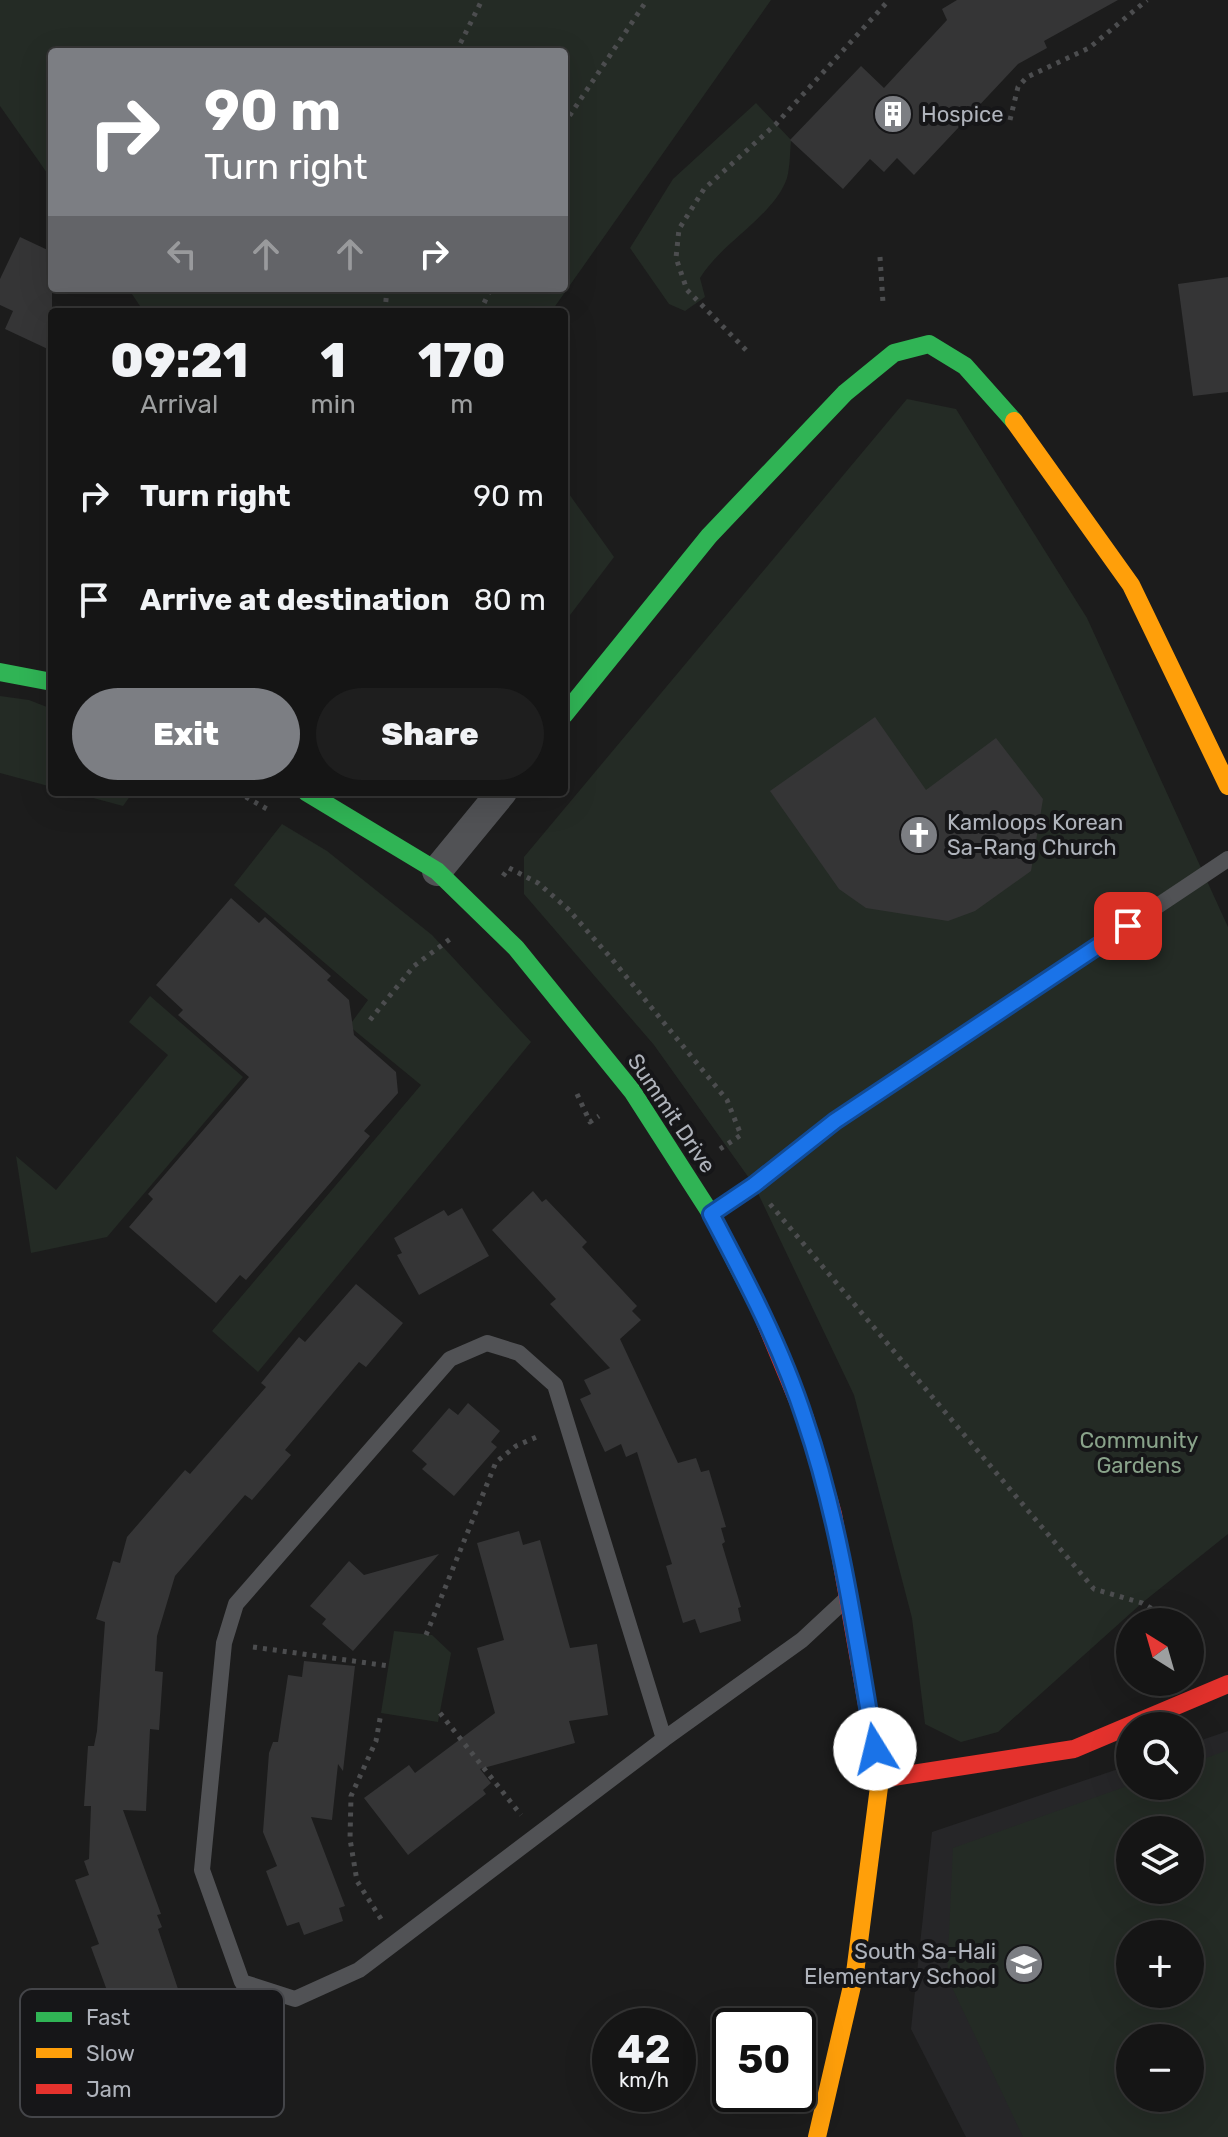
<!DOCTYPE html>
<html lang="en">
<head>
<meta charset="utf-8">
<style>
  :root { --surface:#151515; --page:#1e1e1e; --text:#f1f3f6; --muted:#9d9fa0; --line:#343434; --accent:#7c7e83 }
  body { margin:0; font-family:Rubik,sans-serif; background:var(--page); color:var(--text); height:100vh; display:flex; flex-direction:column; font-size:30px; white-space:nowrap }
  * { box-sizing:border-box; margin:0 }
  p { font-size:26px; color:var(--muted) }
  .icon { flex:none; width:44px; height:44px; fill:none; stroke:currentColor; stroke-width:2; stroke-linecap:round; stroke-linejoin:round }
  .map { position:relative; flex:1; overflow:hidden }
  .sheet { position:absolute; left:48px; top:308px; width:520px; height:488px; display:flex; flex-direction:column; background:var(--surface); border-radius:8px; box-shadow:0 8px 32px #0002,0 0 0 2px var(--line) }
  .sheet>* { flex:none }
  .guide { position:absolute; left:48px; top:48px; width:520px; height:244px; border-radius:8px; box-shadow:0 8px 32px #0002,0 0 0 2px var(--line); background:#7c7e83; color:#fff; overflow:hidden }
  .needle { width:52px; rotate:323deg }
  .tools { position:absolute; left:1116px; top:1608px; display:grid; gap:16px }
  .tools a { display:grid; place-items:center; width:88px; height:88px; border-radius:50%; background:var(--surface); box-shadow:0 8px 32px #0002,0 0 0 2px var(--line); font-size:40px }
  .speed { position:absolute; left:592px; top:2008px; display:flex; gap:16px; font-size:40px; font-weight:700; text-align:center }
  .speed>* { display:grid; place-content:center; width:104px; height:104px; border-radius:50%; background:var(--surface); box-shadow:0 8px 32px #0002,0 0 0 2px var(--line); line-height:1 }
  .speed small { font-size:20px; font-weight:400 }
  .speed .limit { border:4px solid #111; border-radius:12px; background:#fff; color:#111 }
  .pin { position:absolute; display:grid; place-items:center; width:68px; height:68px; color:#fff; margin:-34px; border-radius:16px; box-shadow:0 4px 12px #0006 }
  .me { position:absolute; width:88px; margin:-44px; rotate:351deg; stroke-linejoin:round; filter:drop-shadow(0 0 6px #0008) }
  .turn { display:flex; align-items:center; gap:28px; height:168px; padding:0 24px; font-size:36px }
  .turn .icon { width:104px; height:104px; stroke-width:2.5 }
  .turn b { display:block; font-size:56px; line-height:68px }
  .lanes { display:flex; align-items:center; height:76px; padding:0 24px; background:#0003; justify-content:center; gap:40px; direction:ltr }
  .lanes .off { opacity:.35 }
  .eta { display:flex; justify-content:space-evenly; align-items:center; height:136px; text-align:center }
  .eta b { font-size:48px; font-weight:800; line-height:56px }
  .cta { display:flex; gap:16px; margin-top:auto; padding:16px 24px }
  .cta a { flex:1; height:92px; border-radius:48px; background:var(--accent); color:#fff; font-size:32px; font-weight:800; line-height:92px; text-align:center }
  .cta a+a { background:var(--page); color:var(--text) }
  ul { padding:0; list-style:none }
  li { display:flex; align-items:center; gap:24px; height:104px; padding:0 24px }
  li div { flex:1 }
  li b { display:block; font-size:30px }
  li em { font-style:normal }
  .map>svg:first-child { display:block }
</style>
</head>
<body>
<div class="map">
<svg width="1228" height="2137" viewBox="0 0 1228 2137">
  <rect width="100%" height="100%" fill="#1c1c1c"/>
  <path fill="#262628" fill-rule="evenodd" d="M 1228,1731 L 1228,2137 L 966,2137 L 911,2029 L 932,1832 L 1130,1765 L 1130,1786 L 1190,1786 L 1190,1744 ZM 1130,1830 L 1190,1830 L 1190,1890 L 1130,1890 ZM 1130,1934 L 1190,1934 L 1190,1994 L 1130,1994 ZM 1130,2038 L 1190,2038 L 1190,2098 L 1130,2098 Z"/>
  <g fill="#242b25" fill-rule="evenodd">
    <path d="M 0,0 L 771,0 L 551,312 L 144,312 L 128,288 L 564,288 L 564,52 L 52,52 L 52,180 L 0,106 Z"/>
    <path d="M 756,103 L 791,140 C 790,152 790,167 787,178 C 774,216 722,242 700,278 L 705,297 L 685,311 L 669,304 L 630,248 L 673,179 Z"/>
    <path d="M 907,399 L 956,409 L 1087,618 L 1228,927 L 1228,1534 L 1142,1603 L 998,1732 L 961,1742 L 925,1724 L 912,1618 L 854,1395 L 754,1185 L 654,1045 L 524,894 L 524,857 Z"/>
    <path d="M 564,487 L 614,557 L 564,623 Z"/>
    <path d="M 0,696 L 29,700 L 52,709 L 52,787 L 0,773 Z"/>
    <path d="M 71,792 L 133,792 L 123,806 Z"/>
    <path d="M 282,824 L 327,851 L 432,935 L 531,1042 L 258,1372 L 212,1331 L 421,1085 L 349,1026 L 368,1000 L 234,885 Z"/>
    <path d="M 150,996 L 243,1077 L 107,1237 L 31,1253 L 16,1156 L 56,1190 L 168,1055 L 129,1022 Z"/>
    <path d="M 394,1631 L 432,1635 L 451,1653 L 438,1722 L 381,1713 Z"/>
    <path d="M 1228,1750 L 1228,2137 L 1023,2137 L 947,1977 L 953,1848 L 1130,1785 L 1190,1786 L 1190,1764 ZM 1130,1830 L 1190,1830 L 1190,1890 L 1130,1890 ZM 1130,1934 L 1190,1934 L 1190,1994 L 1130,1994 ZM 1190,2038 L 1190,2098 L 1130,2098 L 1130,2038 Z"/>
  </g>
  <g fill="#353536">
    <path d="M 957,0 L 1118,0 L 1044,41 L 1047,48 L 1018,64 L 914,175 L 897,158 L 884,172 L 870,159 L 843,189 L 790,140 L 861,66 L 884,88 L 947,20 L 942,9 Z"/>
    <path d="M 20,237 L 52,252 L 52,351 L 5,329 L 13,311 L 0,305 L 0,279 Z"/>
    <path d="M 1228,277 L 1228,392 L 1193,396 L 1178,284 Z"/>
    <path d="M 875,717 L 926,790 L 996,738 L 1043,799 L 1031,871 L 975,911 L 948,921 L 866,908 L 839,889 L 770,791 Z"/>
    <path d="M 231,898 L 259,923 L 265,917 L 331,976 L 327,980 L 349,1000 L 354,1035 L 396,1072 L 398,1093 L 364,1131 L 370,1136 L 332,1181 L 246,1280 L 240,1275 L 216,1303 L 129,1227 L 153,1199 L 148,1194 L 249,1077 L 178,1015 L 183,1010 L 156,985 Z"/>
    <path d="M 533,1191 L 542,1202 L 546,1199 L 587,1242 L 582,1247 L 637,1306 L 632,1311 L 641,1320 L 620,1339 L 678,1463 L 696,1458 L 701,1472 L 709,1470 L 726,1527 L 721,1528 L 725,1542 L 722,1544 L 741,1607 L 738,1608 L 741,1621 L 700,1633 L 695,1619 L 683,1623 L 666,1566 L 672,1564 L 637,1452 L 626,1457 L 621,1444 L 605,1452 L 580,1399 L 591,1394 L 584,1380 L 610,1368 L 550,1304 L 556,1299 L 492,1230 Z"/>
    <path d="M 462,1208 L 489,1256 L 419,1295 L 397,1255 L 402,1253 L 394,1238 L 444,1210 L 448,1216 Z"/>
    <path d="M 356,1284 L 403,1323 L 366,1367 L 359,1362 L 285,1450 L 291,1455 L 252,1500 L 245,1495 L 175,1576 L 157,1636 L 155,1671 L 163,1672 L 159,1730 L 150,1729 L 146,1811 L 123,1810 L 161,1914 L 157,1915 L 162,1927 L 158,1929 L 179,1992 L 165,1998 L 169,2009 L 130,2024 L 125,2011 L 116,2015 L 91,1947 L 99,1944 L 75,1880 L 89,1875 L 84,1861 L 89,1859 L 91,1806 L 84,1806 L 88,1746 L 94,1746 L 97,1731 L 105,1622 L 96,1619 L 113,1561 L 120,1563 L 127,1537 L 185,1470 L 190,1474 L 266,1387 L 261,1383 L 299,1337 L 305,1342 Z"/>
    <path d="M 468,1403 L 500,1431 L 491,1442 L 497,1447 L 454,1496 L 422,1469 L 427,1464 L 412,1451 L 449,1408 L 458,1415 Z"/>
    <path d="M 519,1531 L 523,1545 L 540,1540 L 570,1648 L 597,1644 L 608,1715 L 569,1721 L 575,1743 L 480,1769 L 491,1783 L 483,1790 L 486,1794 L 408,1855 L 364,1798 L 409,1765 L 415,1773 L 495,1713 L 477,1648 L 504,1640 L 477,1543 Z"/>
    <path d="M 439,1554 L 353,1651 L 322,1624 L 326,1619 L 310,1606 L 349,1561 L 364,1575 Z"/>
    <path d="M 304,1661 L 355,1666 L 343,1771 L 338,1764 L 332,1820 L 311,1817 L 345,1906 L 339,1908 L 343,1921 L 304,1935 L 299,1922 L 287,1926 L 266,1871 L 277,1866 L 263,1832 L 269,1753 L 273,1742 L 278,1742 L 288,1675 L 302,1677 Z"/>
  </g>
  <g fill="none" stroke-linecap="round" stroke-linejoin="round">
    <g stroke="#4c4d4f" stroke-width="5" stroke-dasharray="4 6" stroke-linecap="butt">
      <path d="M 456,52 L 482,0"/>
      <path d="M 1010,120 L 1018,87 L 1027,77 L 1089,48 L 1147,0"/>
      <path d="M 564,124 L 647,0"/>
      <path d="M 880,257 L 883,303"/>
      <path d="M 385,312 L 387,288"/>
      <path d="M 480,312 L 491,288"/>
      <path d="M 746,350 L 687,290 L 676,258 L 679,229 L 704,189 L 776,124 L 889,0"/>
      <path d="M 237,792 L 267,809"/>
      <path d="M 503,876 L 509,868 L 538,883 L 568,909 L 611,958 L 727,1100 L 741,1135 L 720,1149"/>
      <path d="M 370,1020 L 414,966 L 450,939"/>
      <path d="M 577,1094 L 590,1122 L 599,1116"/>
      <path d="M 770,1204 L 1094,1589 L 1142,1603 L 1161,1614"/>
      <path d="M 426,1635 L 496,1462 L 516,1446 L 541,1435"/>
      <path d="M 253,1647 L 389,1666"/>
      <path d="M 440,1713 L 521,1815"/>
      <path d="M 381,1919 L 357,1881 L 350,1839 L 351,1796 L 376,1741 L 381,1713"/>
    </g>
    <g stroke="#515255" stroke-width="16">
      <path d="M 712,1213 L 754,1185 L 835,1121 L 1228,859"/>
      <path d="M 664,1739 L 555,1385 L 519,1353 L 487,1343 L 450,1359 L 236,1604 L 224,1643 L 202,1870 L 242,1982 L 295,1999 L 359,1970 L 664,1739 L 802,1640 L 845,1600"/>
    </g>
    <path stroke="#515255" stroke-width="30" d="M 437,871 L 502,792"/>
    <g stroke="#30b455" stroke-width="18">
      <path d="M 0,672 L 52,682"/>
      <path d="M 564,715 L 709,536 L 845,393 L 894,353 L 929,344 L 965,366 L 1014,421"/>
      <path d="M 306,792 L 437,871 L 516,948 L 632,1091 L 711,1214 L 761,1312"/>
    </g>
    <g stroke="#ff9f0a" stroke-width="18">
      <path d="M 1014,421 L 1131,585 L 1228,786"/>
      <path d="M 817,2137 L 855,1973 L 880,1779 L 878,1767"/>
    </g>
    <g stroke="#e5322d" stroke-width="18">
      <path d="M 761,1312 L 805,1418 L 833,1514 L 878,1767"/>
      <path d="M 880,1779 L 1074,1749 L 1228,1684"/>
    </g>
  </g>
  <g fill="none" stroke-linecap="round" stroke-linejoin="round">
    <g stroke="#114b97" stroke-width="20">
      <path id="route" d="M 875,1749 C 856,1638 841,1526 805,1420 C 782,1348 746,1280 711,1214 L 754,1185 L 835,1121 L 1128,926"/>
    </g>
    <use href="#route" stroke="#1a73e8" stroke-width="14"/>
  </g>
  <defs>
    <g id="building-disc" transform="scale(2)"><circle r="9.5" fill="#7c7e83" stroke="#161618"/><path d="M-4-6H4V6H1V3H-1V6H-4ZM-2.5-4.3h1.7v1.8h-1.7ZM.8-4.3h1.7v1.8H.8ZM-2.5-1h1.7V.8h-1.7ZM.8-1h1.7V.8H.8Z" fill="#fff"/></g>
    <g id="church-disc" transform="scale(2)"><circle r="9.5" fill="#7c7e83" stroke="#161618"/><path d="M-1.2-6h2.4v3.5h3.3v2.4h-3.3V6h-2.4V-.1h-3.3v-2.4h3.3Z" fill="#fff"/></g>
    <g id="school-disc" transform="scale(2)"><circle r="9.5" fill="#7c7e83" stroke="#161618"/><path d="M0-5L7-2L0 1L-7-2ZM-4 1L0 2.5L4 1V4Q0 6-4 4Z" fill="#fff"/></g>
  </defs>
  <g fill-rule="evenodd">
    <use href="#building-disc" x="893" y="114"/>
    <use href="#church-disc" x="919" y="835"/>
    <use href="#school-disc" x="1024" y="1964"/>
  </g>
  <g text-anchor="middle" stroke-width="8" stroke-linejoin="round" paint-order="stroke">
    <g font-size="22" fill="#afb3bb" stroke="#161618" text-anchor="start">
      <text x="921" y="122">Hospice</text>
      <text x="947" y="830">Kamloops Korean<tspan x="947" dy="25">Sa-Rang Church</tspan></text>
      <text x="996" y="1959" text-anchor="end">South Sa-Hali<tspan x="996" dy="25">Elementary School</tspan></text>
    </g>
    <g font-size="22" fill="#afb3bb" stroke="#161618">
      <text transform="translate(672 1113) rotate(56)" y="8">Summit Drive</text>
    </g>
    <g font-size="22" fill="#89a38a" stroke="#161618">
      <text x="1139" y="1448">Community<tspan x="1139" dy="25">Gardens</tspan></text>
    </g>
  </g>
  <rect x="20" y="1989" width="264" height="128" rx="12" fill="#161618" stroke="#444549" stroke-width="2"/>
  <rect x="36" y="2012" width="36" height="10" fill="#30b455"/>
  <rect x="36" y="2048" width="36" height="10" fill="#ff9f0a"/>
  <rect x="36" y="2084" width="36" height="10" fill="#e5322d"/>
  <g font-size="22" fill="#afb3bb">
    <text x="86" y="2025">Fast</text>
    <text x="86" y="2061">Slow</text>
    <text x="86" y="2097">Jam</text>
  </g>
</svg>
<div class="tools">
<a><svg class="needle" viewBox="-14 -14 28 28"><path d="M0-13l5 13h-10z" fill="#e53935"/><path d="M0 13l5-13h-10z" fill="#9d9fa0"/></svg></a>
<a><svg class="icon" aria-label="search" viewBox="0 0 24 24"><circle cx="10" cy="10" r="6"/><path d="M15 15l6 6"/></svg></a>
<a><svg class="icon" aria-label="layers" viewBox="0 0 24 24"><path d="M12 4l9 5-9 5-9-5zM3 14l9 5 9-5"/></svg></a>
<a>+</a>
<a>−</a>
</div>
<div class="speed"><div>42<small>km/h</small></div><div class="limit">50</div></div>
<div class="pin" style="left:1128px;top:926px;background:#d93025"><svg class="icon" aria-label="arrive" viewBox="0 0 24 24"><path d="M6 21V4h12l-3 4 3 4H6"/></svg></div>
<svg class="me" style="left:875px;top:1749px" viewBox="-20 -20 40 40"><circle r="19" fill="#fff"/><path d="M0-13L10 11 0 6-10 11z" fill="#1a73e8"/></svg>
<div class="guide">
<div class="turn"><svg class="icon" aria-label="right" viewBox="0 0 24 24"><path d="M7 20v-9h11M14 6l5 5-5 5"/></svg><div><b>90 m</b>Turn right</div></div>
<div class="lanes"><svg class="icon off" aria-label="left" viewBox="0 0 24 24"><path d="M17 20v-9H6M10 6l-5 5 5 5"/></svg><svg class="icon off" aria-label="ahead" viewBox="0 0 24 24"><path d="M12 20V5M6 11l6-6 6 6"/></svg><svg class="icon off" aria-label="ahead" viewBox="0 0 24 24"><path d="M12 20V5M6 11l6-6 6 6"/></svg><svg class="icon" aria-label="right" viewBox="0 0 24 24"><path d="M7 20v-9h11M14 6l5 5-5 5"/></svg></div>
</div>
<section class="sheet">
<div class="eta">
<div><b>09:21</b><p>Arrival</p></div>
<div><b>1</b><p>min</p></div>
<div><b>170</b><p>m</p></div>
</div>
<ul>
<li><svg class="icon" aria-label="right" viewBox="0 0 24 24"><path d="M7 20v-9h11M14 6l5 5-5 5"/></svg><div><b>Turn right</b></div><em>90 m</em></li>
<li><svg class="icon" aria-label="arrive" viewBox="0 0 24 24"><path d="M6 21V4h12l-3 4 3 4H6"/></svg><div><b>Arrive at destination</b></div><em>80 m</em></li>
</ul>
<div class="cta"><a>Exit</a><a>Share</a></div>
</section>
</div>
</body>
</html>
